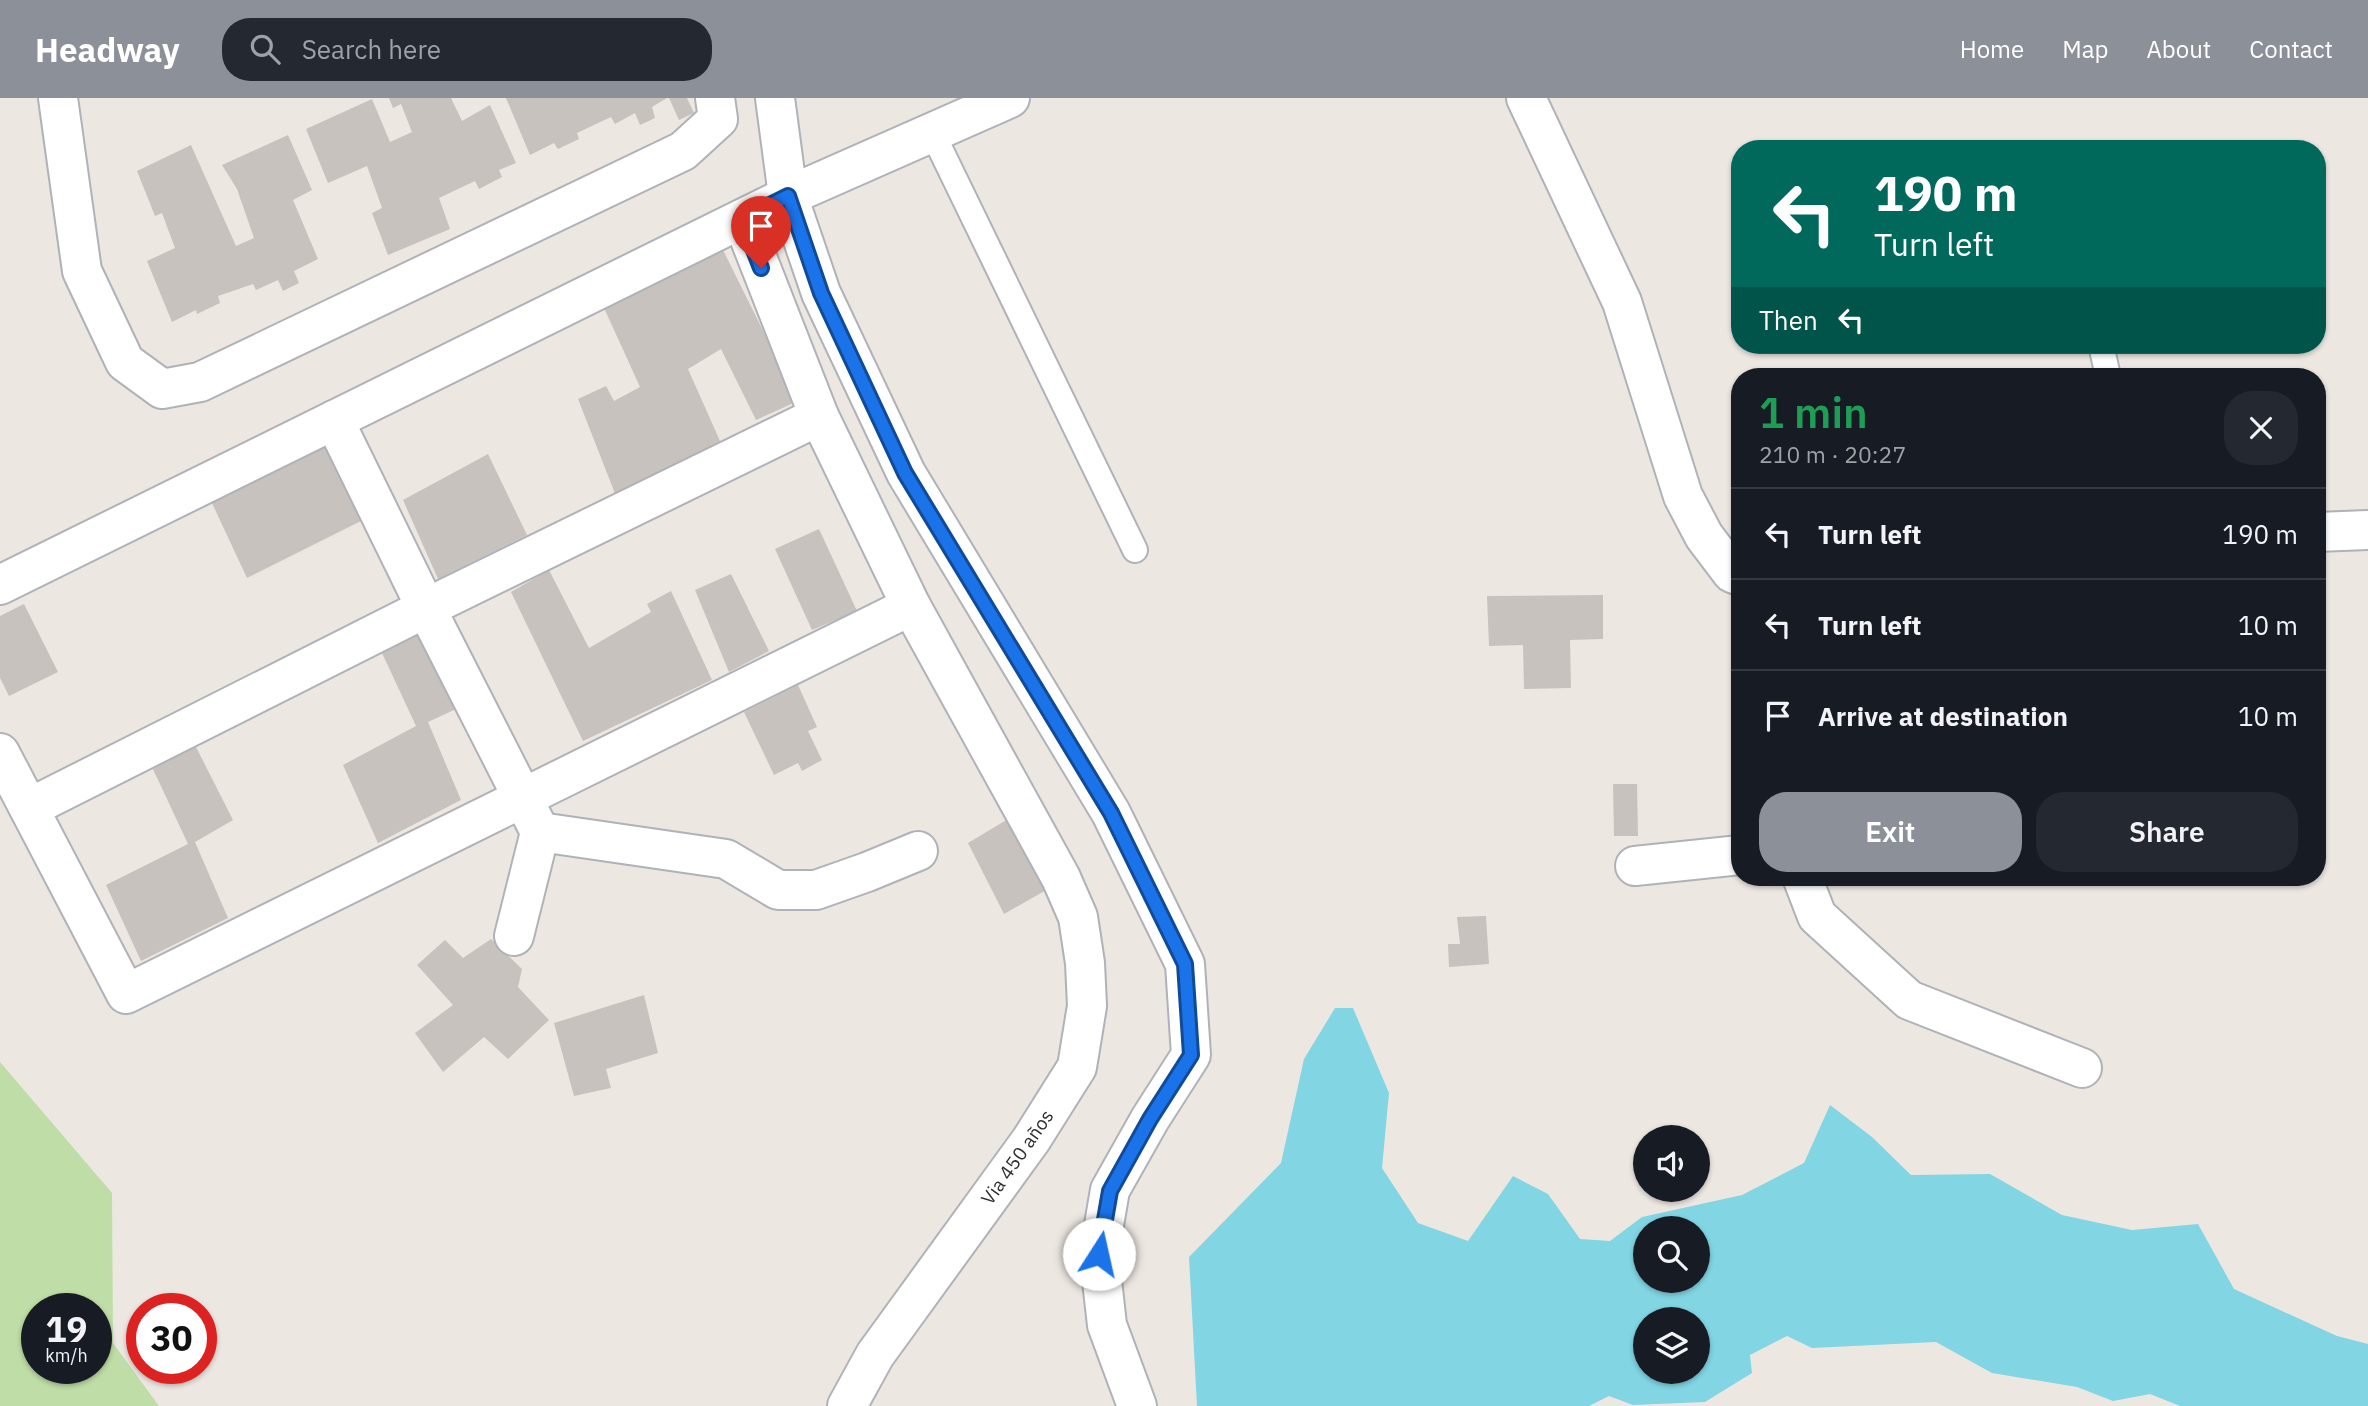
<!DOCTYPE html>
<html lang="en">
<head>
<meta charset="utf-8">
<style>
  :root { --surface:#171b24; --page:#242831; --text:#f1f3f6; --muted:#9ea1a6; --line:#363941; --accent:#8c9099 }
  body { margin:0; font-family:"IBM Plex Sans",sans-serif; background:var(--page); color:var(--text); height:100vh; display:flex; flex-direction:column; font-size:26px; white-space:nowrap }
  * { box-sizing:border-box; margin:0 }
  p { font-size:23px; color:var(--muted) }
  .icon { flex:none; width:38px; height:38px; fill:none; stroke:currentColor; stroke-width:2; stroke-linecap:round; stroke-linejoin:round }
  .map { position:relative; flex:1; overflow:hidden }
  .drawer { position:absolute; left:1731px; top:270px; width:595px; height:518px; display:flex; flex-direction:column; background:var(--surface); border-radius:28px; box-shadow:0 2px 5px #0004 }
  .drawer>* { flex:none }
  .top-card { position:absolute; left:1731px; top:42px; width:595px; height:214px; border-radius:28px; box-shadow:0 2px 5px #0004; background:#00695c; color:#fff; overflow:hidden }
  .fabs { position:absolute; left:1633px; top:1027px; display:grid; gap:14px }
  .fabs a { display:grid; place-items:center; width:77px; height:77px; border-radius:50%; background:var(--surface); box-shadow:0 2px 5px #0004; font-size:35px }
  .speed { position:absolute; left:21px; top:1195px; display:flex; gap:14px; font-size:35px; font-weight:700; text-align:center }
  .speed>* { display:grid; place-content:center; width:91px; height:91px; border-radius:50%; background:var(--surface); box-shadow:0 2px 5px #0004; line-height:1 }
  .speed small { font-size:18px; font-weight:400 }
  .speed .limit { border:10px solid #d22; background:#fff; color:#111 }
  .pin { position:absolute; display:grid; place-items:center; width:60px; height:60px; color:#fff; margin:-72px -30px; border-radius:50% 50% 50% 0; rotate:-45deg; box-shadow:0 0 7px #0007 }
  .pin .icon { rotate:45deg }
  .me { position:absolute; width:77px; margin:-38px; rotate:10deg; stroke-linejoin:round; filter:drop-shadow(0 0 5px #0008) }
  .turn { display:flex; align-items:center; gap:24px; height:147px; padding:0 28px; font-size:32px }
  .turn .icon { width:91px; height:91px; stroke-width:2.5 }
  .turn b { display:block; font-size:49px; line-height:60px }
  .then { display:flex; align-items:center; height:66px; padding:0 28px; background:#0003; gap:14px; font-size:26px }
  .round { display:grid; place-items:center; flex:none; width:74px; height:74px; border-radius:28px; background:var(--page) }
  .head { display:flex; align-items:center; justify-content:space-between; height:119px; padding:0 28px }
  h1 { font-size:42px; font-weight:600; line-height:52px; color:#1e9e55 }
  .cta { display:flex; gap:14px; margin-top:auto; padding:14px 28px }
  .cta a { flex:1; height:80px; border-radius:28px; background:var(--accent); color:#fff; font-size:28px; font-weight:600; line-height:80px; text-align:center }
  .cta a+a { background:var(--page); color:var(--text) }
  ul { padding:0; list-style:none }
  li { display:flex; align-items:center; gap:21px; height:91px; padding:0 28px; border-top:2px solid var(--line) }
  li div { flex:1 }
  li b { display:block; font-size:26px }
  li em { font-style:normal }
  header { display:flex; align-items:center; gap:42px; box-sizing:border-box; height:98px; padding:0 35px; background:var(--accent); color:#fff }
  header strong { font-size:33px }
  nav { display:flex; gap:38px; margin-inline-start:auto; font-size:24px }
  .search { width:490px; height:63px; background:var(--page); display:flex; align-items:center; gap:18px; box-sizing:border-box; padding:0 24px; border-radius:28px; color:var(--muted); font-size:26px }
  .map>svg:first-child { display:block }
</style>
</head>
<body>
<header>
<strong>Headway</strong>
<div class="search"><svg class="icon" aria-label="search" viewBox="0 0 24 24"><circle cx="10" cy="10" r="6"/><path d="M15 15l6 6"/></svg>Search here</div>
<nav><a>Home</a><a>Map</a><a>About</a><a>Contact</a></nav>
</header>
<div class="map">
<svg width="2368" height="1308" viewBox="0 0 2368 1308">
  <rect width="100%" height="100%" fill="#ede7e2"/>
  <path fill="#bfdda6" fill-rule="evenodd" d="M 0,964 L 112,1095 L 113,1245 L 159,1308 L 0,1308 ZM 37,1211 L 96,1211 L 96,1270 L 37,1270 Z"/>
  <path fill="#82d5e3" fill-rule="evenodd" d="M 1335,910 L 1353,910 L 1389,995 L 1382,1070 L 1418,1125 L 1468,1143 L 1513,1078 L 1548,1096 L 1580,1141 L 1610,1143 L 1642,1119 L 1742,1097 L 1804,1065 L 1830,1007 L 1872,1039 L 1911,1077 L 1990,1076 L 2062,1117 L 2132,1132 L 2198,1126 L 2234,1191 L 2337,1238 L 2368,1246 L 2368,1308 L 2180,1308 L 2150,1296 L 2113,1303 L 2077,1289 L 1992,1275 L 1936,1244 L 1812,1250 L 1787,1238 L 1750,1257 L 1752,1275 L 1705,1304 L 1633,1307 L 1609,1298 L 1589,1308 L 1197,1308 L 1189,1159 L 1281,1065 L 1304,961 ZM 1645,1130 L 1698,1130 L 1698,1183 L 1645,1183 ZM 1645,1222 L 1698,1222 L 1698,1274 L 1645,1274 Z"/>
  <g fill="#c7c2bd">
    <path d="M 389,0 L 451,0 L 462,23 L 490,7 L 516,65 L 499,72 L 502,79 L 479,91 L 475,83 L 439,100 L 450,131 L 388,157 L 372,115 L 382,110 L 367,68 L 328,85 L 306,31 L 372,1 L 390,44 L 412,34 L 401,6 L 393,10 Z"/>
    <path d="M 506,0 L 667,0 L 652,9 L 655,20 L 640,27 L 635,15 L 615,26 L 611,19 L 577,35 L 579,41 L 558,51 L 554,45 L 530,57 Z"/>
    <path d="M 669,0 L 687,0 L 694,15 L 679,22 Z"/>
    <path d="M 288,37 L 312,92 L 293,102 L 318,161 L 294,173 L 299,185 L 283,193 L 278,182 L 256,192 L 253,186 L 218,198 L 220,205 L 197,216 L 196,212 L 172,224 L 147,163 L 175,150 L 162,115 L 155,118 L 137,73 L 191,47 L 236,148 L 254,140 L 237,91 L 222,67 Z"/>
    <path d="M 722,150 L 798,303 L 756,322 L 721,251 L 688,271 L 720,343 L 616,398 L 578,301 L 606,288 L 614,303 L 640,289 L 604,210 Z"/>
    <path d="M 331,345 L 369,419 L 247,480 L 211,403 Z"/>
    <path d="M 488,356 L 527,437 L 438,481 L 403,402 Z"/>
    <path d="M 819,431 L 857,513 L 812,532 L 775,451 Z"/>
    <path d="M 549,472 L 589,550 L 651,514 L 647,506 L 671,493 L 712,582 L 583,643 L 511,494 Z"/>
    <path d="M 731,476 L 769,553 L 729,574 L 695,492 Z"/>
    <path d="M 1603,497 L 1603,541 L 1570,542 L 1571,590 L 1524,591 L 1523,547 L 1489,548 L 1487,498 Z"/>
    <path d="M 24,506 L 58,574 L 9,598 L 0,580 L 0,518 Z"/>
    <path d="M 427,531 L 467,606 L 428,624 L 461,702 L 378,745 L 343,667 L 416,628 L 382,555 Z"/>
    <path d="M 798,587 L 817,629 L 808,633 L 822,662 L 802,673 L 798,665 L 774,677 L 744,614 Z"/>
    <path d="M 195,647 L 233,722 L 195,744 L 228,820 L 141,863 L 106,787 L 188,746 L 152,669 Z"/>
    <path d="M 1613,686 L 1637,686 L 1638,738 L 1614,738 Z"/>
    <path d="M 1008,721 L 1048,791 L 1004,816 L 968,745 Z"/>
    <path d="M 1486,818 L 1489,866 L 1449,869 L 1448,846 L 1460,846 L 1457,819 Z"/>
    <path d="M 491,841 L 522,871 L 518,889 L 549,922 L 508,961 L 484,939 L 443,974 L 415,935 L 453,907 L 417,867 L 445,842 L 463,860 Z"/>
    <path d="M 644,897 L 658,955 L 606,971 L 611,990 L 574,998 L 554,925 Z"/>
  </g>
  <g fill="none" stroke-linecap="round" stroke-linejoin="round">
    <g stroke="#afb2b8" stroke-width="28">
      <g id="service">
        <path d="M 932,34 L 1135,452"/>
        <path d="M 2101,247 L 2108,278"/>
      </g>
    </g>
    <g stroke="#afb2b8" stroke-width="42">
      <g id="minor">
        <path d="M 58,0 L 82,173 L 125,264 L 162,291 L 200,284 L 683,53 L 718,21 L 715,0"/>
        <path d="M 775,0 L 788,98 L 821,195 L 906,375 L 1111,715 L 1185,866 L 1191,957 L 1150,1021 L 1110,1092 L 1099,1156 L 1107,1227 L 1137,1308"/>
        <path d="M 1526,0 L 1622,204 L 1683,398 L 1704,438 L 1732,475 L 1740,478"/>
        <path d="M 742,121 L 819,318 L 911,508 L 1061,780 L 1078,819 L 1085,865 L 1087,908 L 1077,969 L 1031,1042 L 875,1257 L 847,1308"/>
        <path d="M 334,322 L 426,510 L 540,734 L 514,838"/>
        <path d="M 2317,434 L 2368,432"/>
        <path d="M 0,487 L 788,98 L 1010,0"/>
        <path d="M 0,655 L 126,896 L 911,508"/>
        <path d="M 29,710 L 426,510 L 819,318"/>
        <path d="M 540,734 L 726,761 L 778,792 L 816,792 L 867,774 L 918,753"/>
        <path d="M 1635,768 L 1740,757"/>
        <path d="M 1802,779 L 1817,818 L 1909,902 L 2082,970"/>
      </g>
    </g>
    <use href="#service" stroke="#fff" stroke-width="24"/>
    <use href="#minor" stroke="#fff" stroke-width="38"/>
  </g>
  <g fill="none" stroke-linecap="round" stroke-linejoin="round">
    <g stroke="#114b97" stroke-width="18">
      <path id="route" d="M 761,170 L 742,121 L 788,98 L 821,195 L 905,375 L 1111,715 L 1185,866 L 1191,957 L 1150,1021 L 1110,1093 L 1099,1156"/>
    </g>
    <use href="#route" stroke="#1a73e8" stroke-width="12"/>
  </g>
  <g text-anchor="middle" stroke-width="7" stroke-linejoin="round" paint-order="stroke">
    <g font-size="19" fill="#2e2e2e" stroke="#fff">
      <text transform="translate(1017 1059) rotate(-55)" y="7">Via 450 años</text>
    </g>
  </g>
</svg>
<div class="fabs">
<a><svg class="icon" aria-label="sound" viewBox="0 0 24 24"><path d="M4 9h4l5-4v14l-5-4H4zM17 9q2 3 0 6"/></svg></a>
<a><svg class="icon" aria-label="search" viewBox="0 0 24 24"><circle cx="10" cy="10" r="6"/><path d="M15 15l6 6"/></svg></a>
<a><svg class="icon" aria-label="layers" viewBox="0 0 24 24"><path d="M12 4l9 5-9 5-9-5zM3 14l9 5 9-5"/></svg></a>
</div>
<div class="speed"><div>19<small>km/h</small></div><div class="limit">30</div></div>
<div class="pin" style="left:761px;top:170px;background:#d93025"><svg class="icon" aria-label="arrive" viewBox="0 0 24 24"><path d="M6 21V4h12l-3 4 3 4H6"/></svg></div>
<svg class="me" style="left:1099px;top:1156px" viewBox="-20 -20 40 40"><circle r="19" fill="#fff"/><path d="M0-13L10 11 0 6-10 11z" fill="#1a73e8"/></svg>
<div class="top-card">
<div class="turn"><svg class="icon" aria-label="left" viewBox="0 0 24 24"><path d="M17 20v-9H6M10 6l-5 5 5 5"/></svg><div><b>190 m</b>Turn left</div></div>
<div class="then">Then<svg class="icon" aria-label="left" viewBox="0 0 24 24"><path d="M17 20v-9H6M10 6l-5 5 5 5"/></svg></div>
</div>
<section class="drawer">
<div class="head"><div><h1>1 min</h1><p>210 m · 20:27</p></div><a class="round"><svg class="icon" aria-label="close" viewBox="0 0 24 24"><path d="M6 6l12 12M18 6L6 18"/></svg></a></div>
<ul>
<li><svg class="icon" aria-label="left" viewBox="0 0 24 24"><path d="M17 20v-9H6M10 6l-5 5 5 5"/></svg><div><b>Turn left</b></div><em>190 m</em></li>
<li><svg class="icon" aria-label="left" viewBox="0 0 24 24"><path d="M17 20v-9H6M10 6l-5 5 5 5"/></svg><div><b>Turn left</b></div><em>10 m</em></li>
<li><svg class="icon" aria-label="arrive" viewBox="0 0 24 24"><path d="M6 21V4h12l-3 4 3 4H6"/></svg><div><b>Arrive at destination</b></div><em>10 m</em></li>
</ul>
<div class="cta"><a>Exit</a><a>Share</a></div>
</section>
</div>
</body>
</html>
